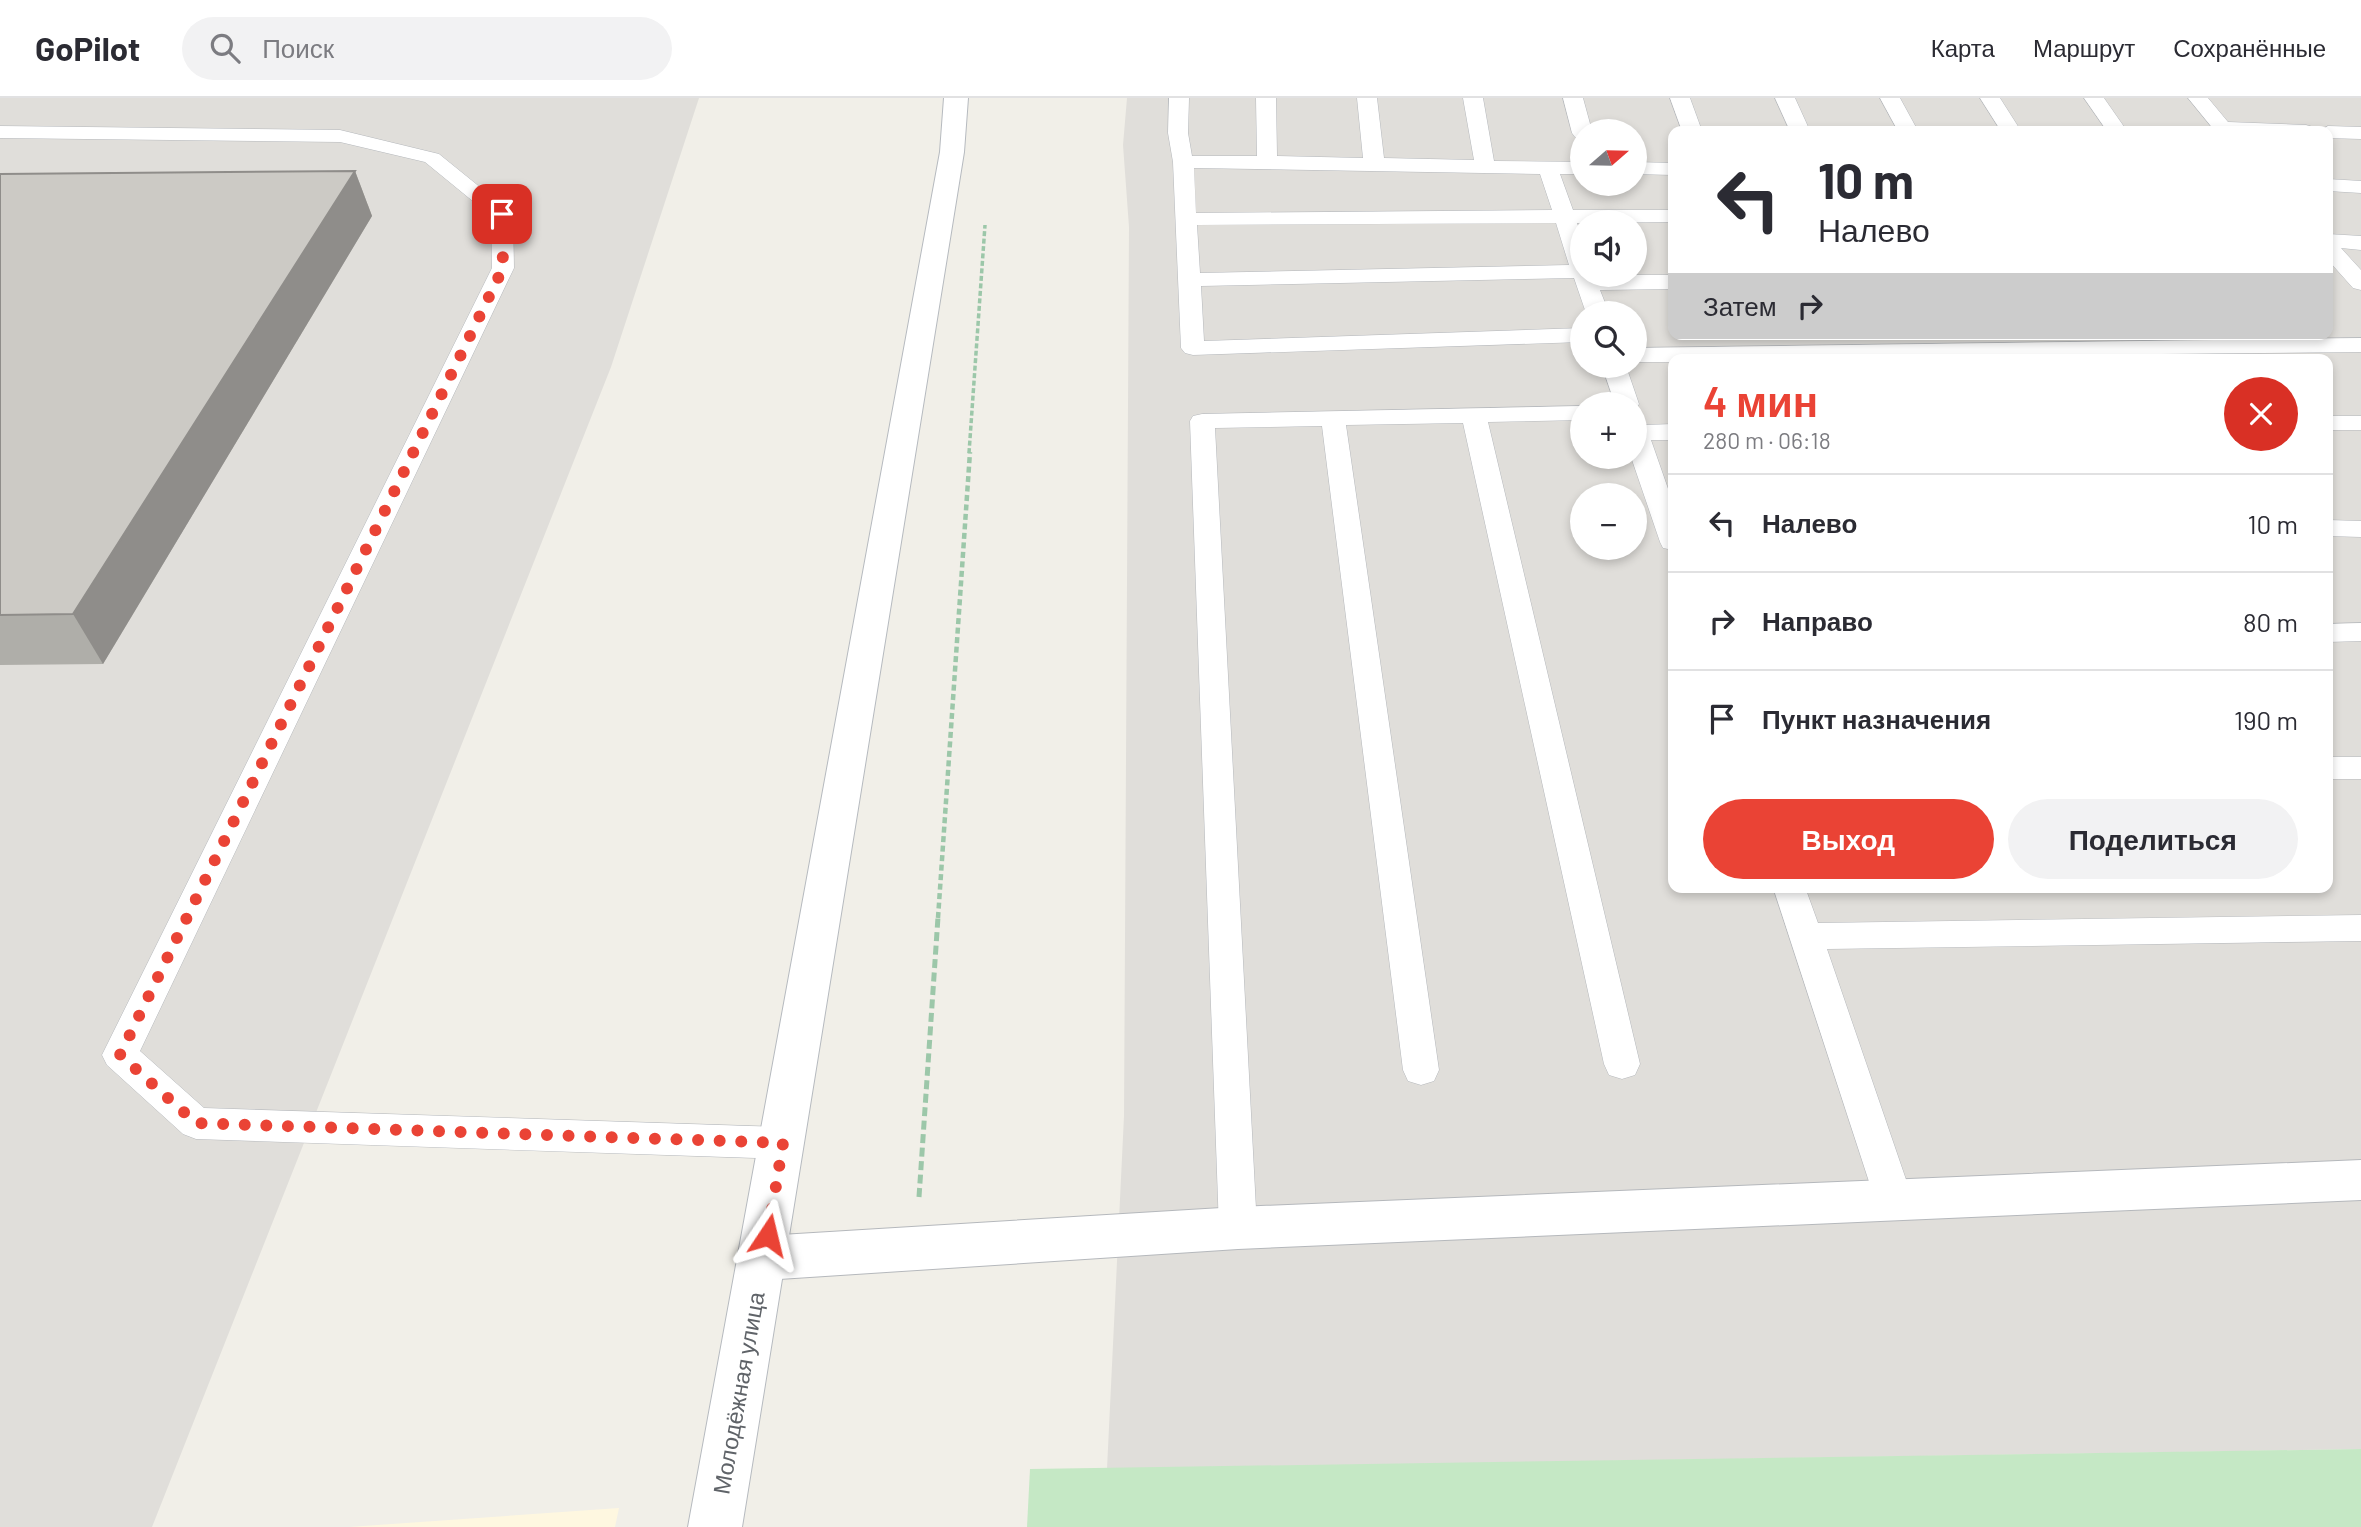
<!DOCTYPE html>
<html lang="ru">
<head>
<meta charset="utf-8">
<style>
  :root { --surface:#fff; --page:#f2f2f3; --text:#2b2b33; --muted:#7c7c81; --line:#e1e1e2; --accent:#ea4335 }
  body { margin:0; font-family:Barlow,sans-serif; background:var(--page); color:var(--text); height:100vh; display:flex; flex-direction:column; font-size:26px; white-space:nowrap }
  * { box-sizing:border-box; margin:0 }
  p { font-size:23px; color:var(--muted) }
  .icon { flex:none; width:38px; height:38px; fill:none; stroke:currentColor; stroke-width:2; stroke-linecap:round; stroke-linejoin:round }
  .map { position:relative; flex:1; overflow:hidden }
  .panel { position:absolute; left:1668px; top:256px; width:665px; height:539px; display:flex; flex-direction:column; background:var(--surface); border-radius:14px; box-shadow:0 4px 10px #0003 }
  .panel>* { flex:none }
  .guide { position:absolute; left:1668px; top:28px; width:665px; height:214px; border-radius:14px; box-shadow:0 4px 10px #0003; background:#fff; color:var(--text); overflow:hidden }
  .needle { width:46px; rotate:70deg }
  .fabs { position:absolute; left:1570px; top:21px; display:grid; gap:14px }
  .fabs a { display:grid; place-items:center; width:77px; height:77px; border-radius:50%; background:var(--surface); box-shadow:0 4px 10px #0003; font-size:35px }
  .pin { position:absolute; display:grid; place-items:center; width:60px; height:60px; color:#fff; margin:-30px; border-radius:14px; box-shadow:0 4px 10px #0006 }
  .me { position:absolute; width:77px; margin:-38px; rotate:10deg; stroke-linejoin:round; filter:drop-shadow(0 0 5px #0008) }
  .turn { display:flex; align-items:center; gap:24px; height:147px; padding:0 35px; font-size:32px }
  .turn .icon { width:91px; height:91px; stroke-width:2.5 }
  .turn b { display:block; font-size:49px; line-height:60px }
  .then { display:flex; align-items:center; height:66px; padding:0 35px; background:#0003; gap:14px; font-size:26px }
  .round { display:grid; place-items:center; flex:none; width:74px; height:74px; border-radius:37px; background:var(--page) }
  .head { display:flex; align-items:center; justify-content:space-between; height:119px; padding:0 35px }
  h1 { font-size:42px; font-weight:600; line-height:52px; color:var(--accent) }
  .cta { display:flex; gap:14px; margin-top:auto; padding:14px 35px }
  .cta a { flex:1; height:80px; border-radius:42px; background:var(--accent); color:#fff; font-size:28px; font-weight:600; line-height:80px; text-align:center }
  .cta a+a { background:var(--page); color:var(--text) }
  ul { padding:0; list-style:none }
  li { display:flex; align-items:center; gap:21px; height:98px; padding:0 35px; border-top:2px solid var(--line) }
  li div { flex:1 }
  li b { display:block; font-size:26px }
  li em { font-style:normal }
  header { display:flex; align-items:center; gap:42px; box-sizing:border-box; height:98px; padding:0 35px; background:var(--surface); border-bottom:2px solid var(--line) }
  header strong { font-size:33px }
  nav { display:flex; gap:38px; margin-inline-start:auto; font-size:24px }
  .search { width:490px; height:63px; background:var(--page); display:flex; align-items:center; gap:18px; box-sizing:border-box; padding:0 24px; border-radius:38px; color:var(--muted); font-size:26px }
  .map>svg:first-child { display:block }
</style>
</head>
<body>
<header>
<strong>GoPilot</strong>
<div class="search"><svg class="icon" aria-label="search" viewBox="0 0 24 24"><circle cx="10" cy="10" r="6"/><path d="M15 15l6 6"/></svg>Поиск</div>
<nav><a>Карта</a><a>Маршрут</a><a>Сохранённые</a></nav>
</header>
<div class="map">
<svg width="2361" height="1429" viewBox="0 0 2361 1429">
  <rect width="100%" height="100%" fill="#f1efe8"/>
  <path fill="#fef7e0" d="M 619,1410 L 615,1429 L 349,1429 Z"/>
  <g fill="#e0deda" fill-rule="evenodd">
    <path d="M 0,0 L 699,0 L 611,269 L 152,1429 L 0,1429 Z"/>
    <path d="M 1127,0 L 2361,0 L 2361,1351 L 1107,1371 L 1124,1018 L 1129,129 L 1123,47 ZM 1582,33 L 1634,33 L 1634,86 L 1582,86 ZM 1673,33 L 2328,33 L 2328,236 L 1673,236 ZM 1582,124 L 1634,124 L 1634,177 L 1582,177 ZM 1582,215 L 1634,215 L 1634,268 L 1582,268 ZM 1673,261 L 2328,261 L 2328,789 L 1673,789 ZM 1582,306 L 1634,306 L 1634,359 L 1582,359 ZM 1582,397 L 1634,397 L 1634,450 L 1582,450 Z"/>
  </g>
  <path fill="#c5e8c5" d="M 2361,1351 L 2361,1429 L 1027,1429 L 1030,1371 Z"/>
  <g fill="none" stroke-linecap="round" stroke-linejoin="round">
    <g stroke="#b5b8bc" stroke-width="1">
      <g id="service">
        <path d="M 1169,0 L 1189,0 L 1188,35 L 1192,58 L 1257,58 L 1256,0 L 1276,0 L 1277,58 L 1363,60 L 1357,0 L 1377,0 L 1384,60 L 1474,62 L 1463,0 L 1483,0 L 1494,63 L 1582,64 L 1582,76 L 1560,76 L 1573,112 L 1673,112 L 1673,124 L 1577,125 L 1582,139 L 1582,177 L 1673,177 L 1673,191 L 1600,192 L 1609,215 L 1586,215 L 1574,180 L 1201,188 L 1204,243 L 1582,230 L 1582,244 L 1193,257 L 1185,255 L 1181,250 L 1173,64 L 1168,35 ZM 1194,70 L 1540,76 L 1552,112 L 1196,115 ZM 1556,125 L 1569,167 L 1200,175 L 1197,127 Z"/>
        <path d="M 1563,0 L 1583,0 L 1592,33 L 1582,33 L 1582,41 L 1575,39 L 1572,35 Z"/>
        <path d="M 1670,0 L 1690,0 L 1702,33 L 1682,33 Z"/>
        <path d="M 1775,0 L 1795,0 L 1810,33 L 1790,33 Z"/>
        <path d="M 1880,0 L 1900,0 L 1918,33 L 1898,33 Z"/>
        <path d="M 1980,0 L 2000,0 L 2021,33 L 2001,33 Z"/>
        <path d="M 2084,0 L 2104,0 L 2127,33 L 2107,33 Z"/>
        <path d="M 2188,0 L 2208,0 L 2228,24 L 2306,27 L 2313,29 L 2316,33 L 2215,33 Z"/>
        <path d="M 0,28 L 340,32 L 439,56 L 513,116 L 514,170 L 140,953 L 204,1010 L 783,1029 L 796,1034 L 802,1045 L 796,1056 L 783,1061 L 196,1041 L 183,1036 L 107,967 L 102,957 L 492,170 L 491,118 L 425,64 L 340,44 L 0,40 Z"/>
        <path d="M 2328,28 L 2361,29 L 2361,41 L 2328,40 L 2328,33 L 2319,33 Z"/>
        <path d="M 1634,64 L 1673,65 L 1673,77 L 1634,76 Z"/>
        <path d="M 2328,81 L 2361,83 L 2361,95 L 2328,93 Z"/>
        <path d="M 2328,136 L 2361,138 L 2361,152 L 2341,150 L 2361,172 L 2361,192 L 2353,190 L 2328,162 Z"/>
        <path d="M 2361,240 L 2361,254 L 1673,261 L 1673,264 L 1634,264 L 1634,250 Z"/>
        <path d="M 1602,268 L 1626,268 L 1639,306 L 1636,311 L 1634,306 L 1615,306 Z"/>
        <path d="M 1582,308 L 1582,322 L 1488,324 L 1640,966 L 1635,977 L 1622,981 L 1609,977 L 1604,966 L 1463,325 L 1346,327 L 1439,972 L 1434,983 L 1421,987 L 1408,983 L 1403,972 L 1322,328 L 1215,330 L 1257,1130 L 1252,1142 L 1238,1147 L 1224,1142 L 1219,1130 L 1190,323 L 1193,318 L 1202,316 Z"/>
        <rect x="2328" y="318" width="33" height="14"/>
        <path d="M 1634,322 L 1645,327 L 1673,326 L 1673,342 L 1651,342 L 1673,405 L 1673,452 L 1663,450 L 1660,444 L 1631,359 L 1634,359 Z"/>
        <path d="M 2328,422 L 2361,423 L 2361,439 L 2328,438 Z"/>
        <path d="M 2361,525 L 2361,543 L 2328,544 L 2328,526 Z"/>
        <rect x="2328" y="659" width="33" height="22"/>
        <path d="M 1773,789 L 1805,789 L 1818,825 L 2361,817 L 2361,843 L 1827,851 L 1913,1102 L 1907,1114 L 1894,1119 L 1881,1114 L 1875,1102 Z"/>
      </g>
    </g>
    <g stroke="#b5b8bc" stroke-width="2">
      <path id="minor" d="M 2361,1062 L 2361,1102 L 1238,1151 L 764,1182 L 747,1175 L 740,1160 L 747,1145 L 764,1138 L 1238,1109 Z"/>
    </g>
    <g stroke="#b6babf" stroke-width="2">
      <path id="secondary" d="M 944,0 L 968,0 L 964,54 L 742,1429 L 688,1429 L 940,54 Z"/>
    </g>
    <path stroke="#9cc7a9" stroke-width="3.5" stroke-dasharray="5 2.5" stroke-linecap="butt" d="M 969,355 L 985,127"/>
    <path stroke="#9cc7a9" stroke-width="4.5" stroke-dasharray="6 3.5" stroke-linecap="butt" d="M 938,820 L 970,354"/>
    <path stroke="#9cc7a9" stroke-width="5" stroke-dasharray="9 4.5" stroke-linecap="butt" d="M 919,1099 L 938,819"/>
    <use href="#service" fill="#fff" fill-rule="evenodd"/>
    <use href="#minor" fill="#fff" fill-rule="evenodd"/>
    <use href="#secondary" fill="#fff" fill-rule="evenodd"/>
  </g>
  <path fill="#afaea9" d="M 355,73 L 372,118 L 103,566 L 0,567 L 0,76 Z"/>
  <path fill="#8f8d8a" d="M 355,73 L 372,118 L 103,566 L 73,516 Z"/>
  <path fill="#cccac5" stroke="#8f8d8a" stroke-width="2" d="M 355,73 L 73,516 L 0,517 L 0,76 Z"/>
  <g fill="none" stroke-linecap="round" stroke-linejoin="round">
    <path stroke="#ea4335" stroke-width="12" stroke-dasharray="0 21.6" d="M 502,116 L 503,170 L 120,957 L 196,1025 L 783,1045 L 768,1137"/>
  </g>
  <g text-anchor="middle" stroke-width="6" stroke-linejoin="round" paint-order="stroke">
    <g font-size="23" fill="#5f6368" stroke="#fff">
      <text transform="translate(739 1295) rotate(-80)" y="8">Молодёжная улица</text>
    </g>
  </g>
</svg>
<div class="fabs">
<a><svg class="needle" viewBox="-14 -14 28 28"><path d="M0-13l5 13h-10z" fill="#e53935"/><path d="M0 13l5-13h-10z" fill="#7c7c81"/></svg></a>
<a><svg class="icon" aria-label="sound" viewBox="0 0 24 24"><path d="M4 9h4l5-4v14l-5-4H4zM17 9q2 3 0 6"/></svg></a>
<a><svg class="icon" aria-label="search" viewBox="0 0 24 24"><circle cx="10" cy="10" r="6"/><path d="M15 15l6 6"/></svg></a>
<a>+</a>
<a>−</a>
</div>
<div class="pin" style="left:502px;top:116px;background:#d93025"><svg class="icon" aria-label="arrive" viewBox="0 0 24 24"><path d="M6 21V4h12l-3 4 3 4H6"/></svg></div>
<svg class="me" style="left:768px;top:1137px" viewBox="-20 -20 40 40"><path d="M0-17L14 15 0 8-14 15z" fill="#ea4335" stroke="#fff" stroke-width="4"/></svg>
<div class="guide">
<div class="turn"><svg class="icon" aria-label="left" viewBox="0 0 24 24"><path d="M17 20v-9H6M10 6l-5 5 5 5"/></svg><div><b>10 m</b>Налево</div></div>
<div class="then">Затем<svg class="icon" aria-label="right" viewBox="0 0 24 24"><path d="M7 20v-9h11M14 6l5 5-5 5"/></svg></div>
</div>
<section class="panel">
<div class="head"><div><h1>4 мин</h1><p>280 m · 06:18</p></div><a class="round" style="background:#d93025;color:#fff"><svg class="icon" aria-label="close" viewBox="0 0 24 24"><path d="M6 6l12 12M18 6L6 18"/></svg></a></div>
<ul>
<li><svg class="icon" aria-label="left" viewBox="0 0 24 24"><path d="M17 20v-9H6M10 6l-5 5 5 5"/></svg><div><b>Налево</b></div><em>10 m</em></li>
<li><svg class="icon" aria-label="right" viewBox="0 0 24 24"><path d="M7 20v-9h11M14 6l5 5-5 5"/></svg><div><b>Направо</b></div><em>80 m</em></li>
<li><svg class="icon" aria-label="arrive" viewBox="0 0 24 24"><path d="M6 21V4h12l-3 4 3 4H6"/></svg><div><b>Пункт назначения</b></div><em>190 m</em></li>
</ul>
<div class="cta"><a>Выход</a><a>Поделиться</a></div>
</section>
</div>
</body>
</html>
